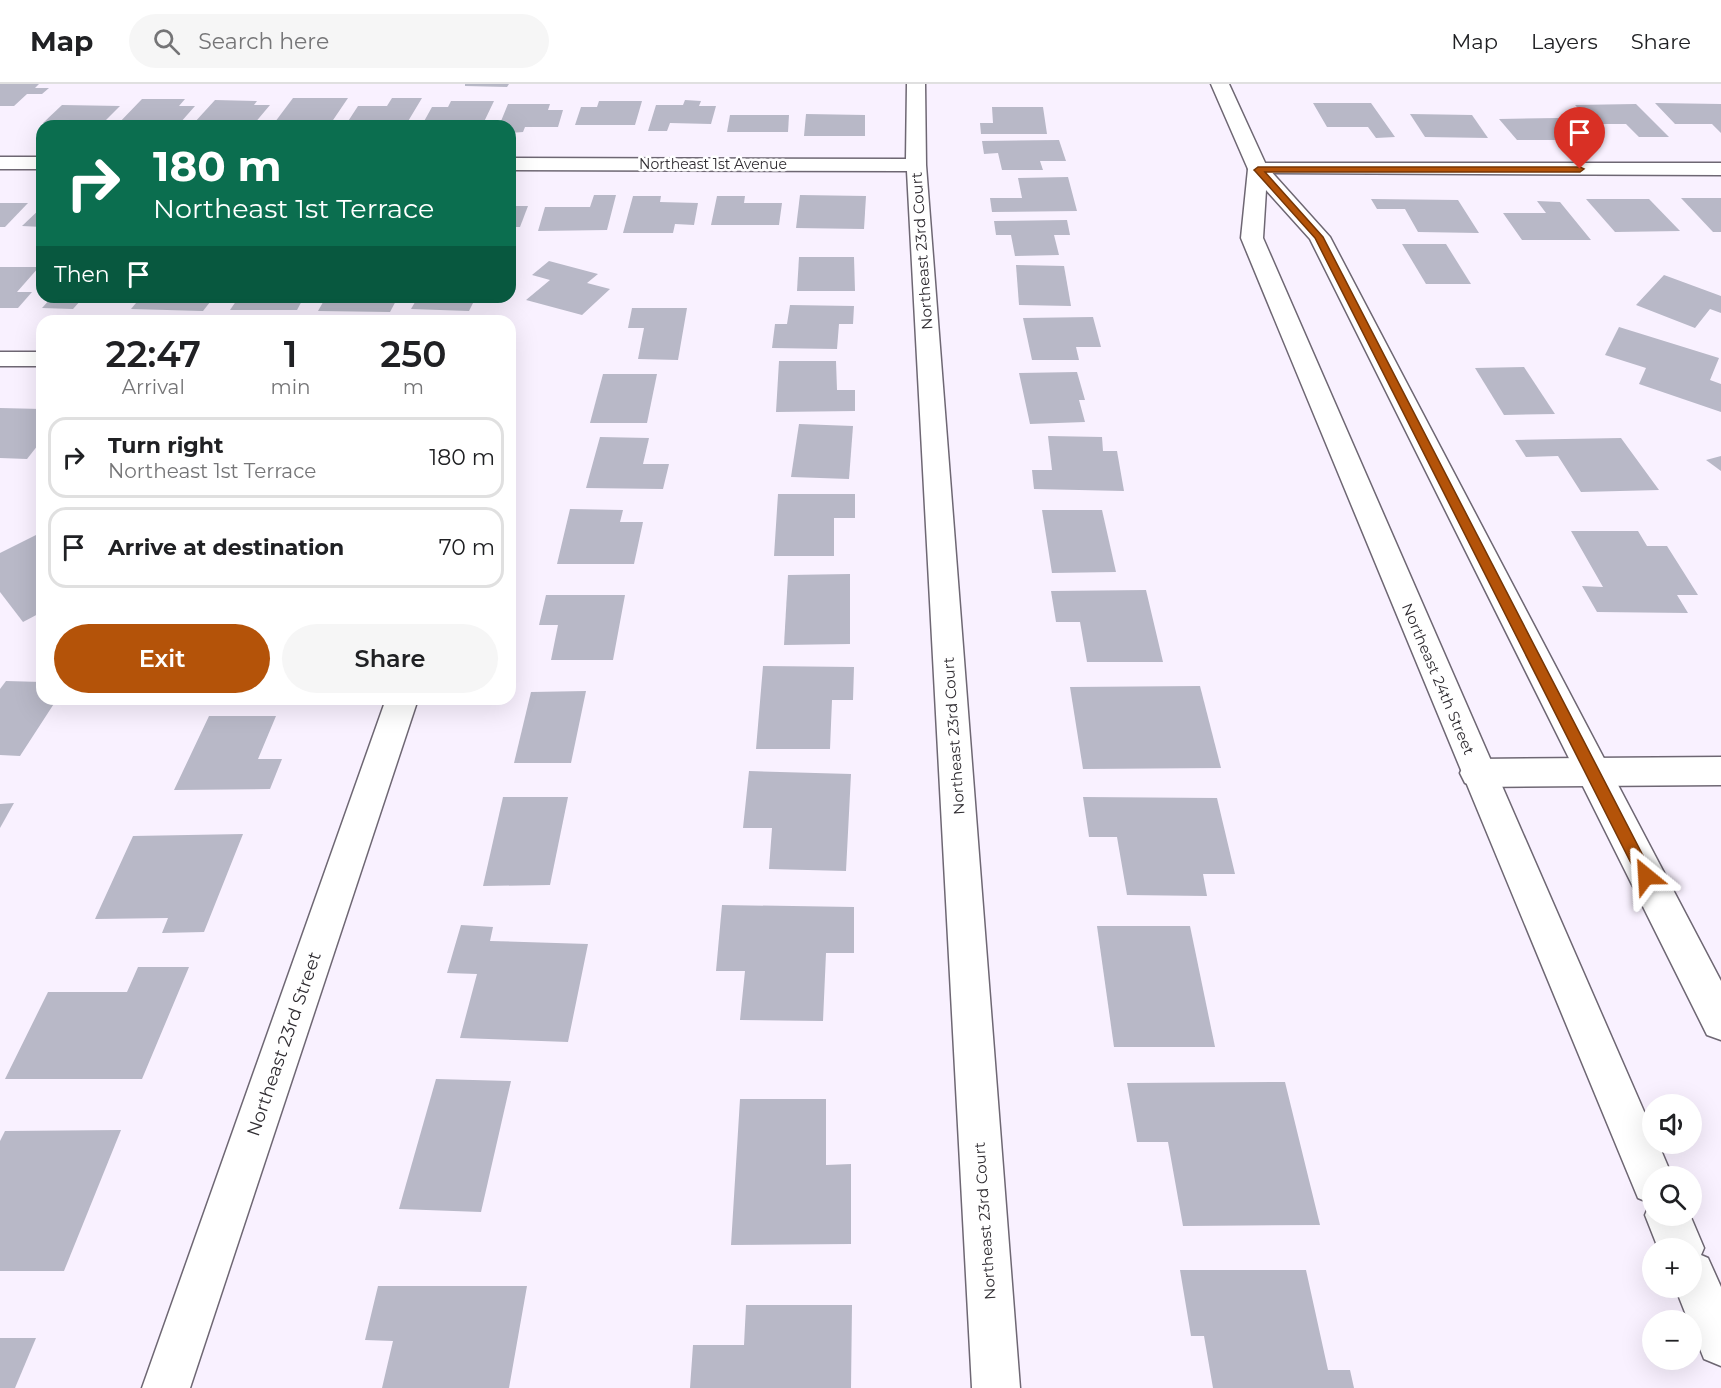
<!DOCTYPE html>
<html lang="en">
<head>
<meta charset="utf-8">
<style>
  :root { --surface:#fff; --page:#f6f6f6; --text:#202124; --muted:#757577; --line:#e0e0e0; --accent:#b45309 }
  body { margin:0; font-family:Montserrat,sans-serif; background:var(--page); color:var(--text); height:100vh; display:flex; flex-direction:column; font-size:22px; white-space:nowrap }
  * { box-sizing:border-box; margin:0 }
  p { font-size:20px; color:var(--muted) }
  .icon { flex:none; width:33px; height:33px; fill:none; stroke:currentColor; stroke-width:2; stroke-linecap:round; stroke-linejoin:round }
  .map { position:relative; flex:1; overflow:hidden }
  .sheet { position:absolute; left:36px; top:231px; width:480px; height:390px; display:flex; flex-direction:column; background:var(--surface); border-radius:18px; box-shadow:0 6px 24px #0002 }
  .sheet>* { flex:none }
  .banner { position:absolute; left:36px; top:36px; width:480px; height:183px; border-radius:18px; box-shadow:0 6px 24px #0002; background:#0b6e4f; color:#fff; overflow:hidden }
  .fabs { position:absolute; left:1642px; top:1010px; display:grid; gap:12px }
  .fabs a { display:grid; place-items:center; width:60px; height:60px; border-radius:50%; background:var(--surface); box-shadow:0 6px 24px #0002; font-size:30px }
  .pin { position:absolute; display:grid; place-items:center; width:51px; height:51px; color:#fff; margin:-62px -26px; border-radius:50% 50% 50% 0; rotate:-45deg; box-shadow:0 0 6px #0007 }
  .pin .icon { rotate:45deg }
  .me { position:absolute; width:66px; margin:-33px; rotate:333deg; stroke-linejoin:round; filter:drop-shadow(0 0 4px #0008) }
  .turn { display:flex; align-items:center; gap:21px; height:126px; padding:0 18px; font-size:27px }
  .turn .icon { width:78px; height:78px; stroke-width:2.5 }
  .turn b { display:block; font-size:42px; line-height:51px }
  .then { display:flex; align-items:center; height:57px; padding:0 18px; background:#0003; gap:12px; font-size:22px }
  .eta { display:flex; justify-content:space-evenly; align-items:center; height:102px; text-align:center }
  .eta b { font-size:36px; font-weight:600; line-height:42px }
  .button { display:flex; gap:12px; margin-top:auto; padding:12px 18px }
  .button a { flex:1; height:69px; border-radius:36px; background:var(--accent); color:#fff; font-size:24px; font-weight:600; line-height:69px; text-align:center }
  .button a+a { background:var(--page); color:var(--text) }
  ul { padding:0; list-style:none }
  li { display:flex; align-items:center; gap:18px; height:81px; margin:0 12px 9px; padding:0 6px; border:3px solid var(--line); border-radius:18px }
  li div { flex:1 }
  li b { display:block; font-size:22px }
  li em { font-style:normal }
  header { display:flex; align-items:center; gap:36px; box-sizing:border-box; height:84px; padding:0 30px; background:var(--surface); border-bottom:2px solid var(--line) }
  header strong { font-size:28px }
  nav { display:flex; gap:33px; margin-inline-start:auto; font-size:21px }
  .search { width:420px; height:54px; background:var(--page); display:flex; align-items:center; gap:15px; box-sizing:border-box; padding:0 21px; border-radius:33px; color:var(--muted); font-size:22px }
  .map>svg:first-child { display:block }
</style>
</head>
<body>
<header>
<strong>Map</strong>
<div class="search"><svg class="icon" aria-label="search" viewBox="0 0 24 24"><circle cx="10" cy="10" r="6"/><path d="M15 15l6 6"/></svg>Search here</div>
<nav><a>Map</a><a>Layers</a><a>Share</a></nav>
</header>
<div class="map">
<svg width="1721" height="1304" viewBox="0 0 1721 1304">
  <rect width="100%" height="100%" fill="#f9f1ff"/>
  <g fill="#b8b8c7">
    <path d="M 0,0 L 39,0 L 35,4 L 49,4 L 42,10 L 27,10 L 14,22 L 0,22 Z"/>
    <path d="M 465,0 L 509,0 L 507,3 L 465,2 Z"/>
    <path d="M 293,14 L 348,14 L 329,42 L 310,42 L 313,38 L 275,38 Z"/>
    <path d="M 392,14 L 422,14 L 407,39 L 345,42 L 358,22 L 387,22 Z"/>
    <path d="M 142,15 L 185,15 L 179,22 L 195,22 L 180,39 L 139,39 L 137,42 L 116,42 Z"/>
    <path d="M 215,16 L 257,17 L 254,21 L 270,21 L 254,40 L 194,39 Z"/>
    <path d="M 685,16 L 701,17 L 699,22 L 716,22 L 711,40 L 670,39 L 667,47 L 648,47 L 656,21 L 683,21 Z"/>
    <path d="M 451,17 L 494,17 L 482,42 L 422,41 L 432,23 L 448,23 Z"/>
    <path d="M 599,17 L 642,17 L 635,41 L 575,41 L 581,23 L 597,23 Z"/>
    <path d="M 1313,19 L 1371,19 L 1395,53 L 1376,54 L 1368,43 L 1327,43 Z"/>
    <path d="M 1655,19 L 1721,20 L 1721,49 L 1712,40 L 1675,40 Z"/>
    <path d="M 508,20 L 550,20 L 548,26 L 563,26 L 558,43 L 525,43 L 523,48 L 510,49 L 510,42 L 499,42 Z"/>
    <path d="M 1636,20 L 1669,53 L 1639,53 L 1626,40 L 1593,40 L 1575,21 Z"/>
    <path d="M 62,21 L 120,22 L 103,39 L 43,39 Z"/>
    <path d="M 992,23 L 1043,23 L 1047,50 L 981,50 L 980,39 L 993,39 Z"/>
    <path d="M 806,30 L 865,31 L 865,52 L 804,52 Z"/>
    <path d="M 1410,30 L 1472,31 L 1488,54 L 1425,53 Z"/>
    <path d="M 730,31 L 789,31 L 788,48 L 727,48 Z"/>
    <path d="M 1558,34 L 1578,56 L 1517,56 L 1499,35 Z"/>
    <path d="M 1059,56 L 1066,77 L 1040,77 L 1043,86 L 1002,86 L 998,69 L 984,70 L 982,57 Z"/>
    <path d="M 1068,93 L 1077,127 L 992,128 L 990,114 L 1022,114 L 1018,94 Z"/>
    <path d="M 594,111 L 616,111 L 607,146 L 538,147 L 545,123 L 590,123 Z"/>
    <path d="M 800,111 L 866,112 L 864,145 L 796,144 Z"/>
    <path d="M 633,112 L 661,112 L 660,118 L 698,119 L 694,141 L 675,140 L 673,149 L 623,149 Z"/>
    <path d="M 717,112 L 745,112 L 744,119 L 782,119 L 779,141 L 711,141 Z"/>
    <path d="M 1681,114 L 1721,114 L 1721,148 L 1713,148 Z"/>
    <path d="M 1371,115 L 1458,116 L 1479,149 L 1418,148 L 1405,125 L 1377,125 Z"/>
    <path d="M 1586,115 L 1649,115 L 1680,147 L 1615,148 Z"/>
    <path d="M 1537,117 L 1560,118 L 1591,156 L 1522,156 L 1503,129 L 1546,129 Z"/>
    <path d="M 0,119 L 28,119 L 5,143 L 0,143 Z"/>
    <path d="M 510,122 L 528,122 L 520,143 L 510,143 Z"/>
    <path d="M 42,123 L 42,143 L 22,142 Z"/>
    <path d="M 1067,136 L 1070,151 L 1054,151 L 1059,171 L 1015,172 L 1011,151 L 996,151 L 994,137 Z"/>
    <path d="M 1402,160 L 1446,160 L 1471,200 L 1426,200 Z"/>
    <path d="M 799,173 L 854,173 L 855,207 L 797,207 Z"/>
    <path d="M 549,177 L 598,190 L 587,199 L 610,205 L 582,231 L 526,216 L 550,196 L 532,191 Z"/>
    <path d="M 1016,181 L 1064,182 L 1071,222 L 1019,221 Z"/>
    <path d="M 0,183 L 39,183 L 17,208 L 32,208 L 18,224 L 0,224 Z"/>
    <path d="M 1664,191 L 1721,212 L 1721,229 L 1710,225 L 1695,244 L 1636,221 Z"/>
    <path d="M 52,213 L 117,213 L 114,217 L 81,216 L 73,225 L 42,224 Z"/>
    <path d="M 141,213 L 214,213 L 203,227 L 131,225 Z"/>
    <path d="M 239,213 L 304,213 L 297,226 L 230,226 Z"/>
    <path d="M 326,213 L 398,213 L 390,228 L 318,227 Z"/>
    <path d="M 418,213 L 476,213 L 469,227 L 411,225 Z"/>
    <path d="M 790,221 L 854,222 L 853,240 L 839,240 L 837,265 L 772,264 L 775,240 L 787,240 Z"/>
    <path d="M 632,224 L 687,224 L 678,276 L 638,275 L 644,244 L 628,244 Z"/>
    <path d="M 1093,233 L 1101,263 L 1076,263 L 1079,276 L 1032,276 L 1023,234 Z"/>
    <path d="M 1619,243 L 1719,274 L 1710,296 L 1721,300 L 1721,328 L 1639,300 L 1646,284 L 1605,271 Z"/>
    <path d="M 779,277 L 836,277 L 837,306 L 855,306 L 855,327 L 776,328 Z"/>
    <path d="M 1524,283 L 1555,330 L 1504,331 L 1475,284 Z"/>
    <path d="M 1077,288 L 1085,316 L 1079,316 L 1085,338 L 1030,340 L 1019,289 Z"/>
    <path d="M 603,290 L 657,290 L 647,339 L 590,339 Z"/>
    <path d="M 0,324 L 42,325 L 42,356 L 27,375 L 0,374 Z"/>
    <path d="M 799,340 L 853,342 L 849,395 L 791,393 Z"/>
    <path d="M 1048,352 L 1102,353 L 1103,367 L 1117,367 L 1124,407 L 1034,405 L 1032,386 L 1052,386 Z"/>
    <path d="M 600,353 L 649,354 L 643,380 L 669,380 L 663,405 L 586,404 Z"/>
    <path d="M 1621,354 L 1659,406 L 1581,408 L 1558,372 L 1526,373 L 1515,356 Z"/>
    <path d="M 1721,372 L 1721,387 L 1706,376 Z"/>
    <path d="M 778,410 L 855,410 L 855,434 L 834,434 L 834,472 L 774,472 Z"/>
    <path d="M 570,425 L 623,426 L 620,438 L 643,438 L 634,480 L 557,480 Z"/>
    <path d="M 1042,426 L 1102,426 L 1116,488 L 1052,489 Z"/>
    <path d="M 1571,447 L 1638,447 L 1647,462 L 1667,462 L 1698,511 L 1677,511 L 1688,529 L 1597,528 L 1582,502 L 1603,503 Z"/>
    <path d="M 42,448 L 42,528 L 23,538 L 0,508 L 0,469 Z"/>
    <path d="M 850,490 L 850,560 L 784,561 L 788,491 Z"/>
    <path d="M 1146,506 L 1163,578 L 1087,578 L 1080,538 L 1056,538 L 1051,507 Z"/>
    <path d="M 546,511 L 625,511 L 613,576 L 551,576 L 558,541 L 539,541 Z"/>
    <path d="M 763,582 L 854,583 L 853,616 L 832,616 L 830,665 L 756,665 Z"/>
    <path d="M 6,597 L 42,598 L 42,615 L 57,615 L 20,672 L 0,671 L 0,605 Z"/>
    <path d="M 1200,602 L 1221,684 L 1083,685 L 1070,603 Z"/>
    <path d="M 586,607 L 571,679 L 514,679 L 531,608 Z"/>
    <path d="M 209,632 L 276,632 L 258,675 L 282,675 L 270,705 L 174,706 Z"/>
    <path d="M 749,687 L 851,690 L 846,787 L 769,785 L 772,744 L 743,744 Z"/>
    <path d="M 503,713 L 568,713 L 550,801 L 483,802 Z"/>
    <path d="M 1083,713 L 1217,714 L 1235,790 L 1203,790 L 1207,812 L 1127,811 L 1117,753 L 1089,753 Z"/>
    <path d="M 14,719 L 0,744 L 0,720 Z"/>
    <path d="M 243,750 L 204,848 L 162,849 L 168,834 L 95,835 L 133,752 Z"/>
    <path d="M 722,821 L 854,823 L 854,869 L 826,869 L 823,937 L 740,936 L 745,887 L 716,887 Z"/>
    <path d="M 461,841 L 493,843 L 490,857 L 588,860 L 568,958 L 460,954 L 477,890 L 447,889 Z"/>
    <path d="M 1097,842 L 1190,842 L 1215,963 L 1114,963 Z"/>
    <path d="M 138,883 L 189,883 L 142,995 L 5,995 L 48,908 L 127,908 Z"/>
    <path d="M 436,995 L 511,997 L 481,1128 L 399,1125 Z"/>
    <path d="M 1285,998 L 1320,1141 L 1183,1142 L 1168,1058 L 1137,1058 L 1127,999 Z"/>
    <path d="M 740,1015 L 826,1015 L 826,1081 L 851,1080 L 851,1160 L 731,1161 Z"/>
    <path d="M 121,1046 L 64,1187 L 0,1187 L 0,1057 L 5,1047 Z"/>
    <path d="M 1180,1186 L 1306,1186 L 1328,1286 L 1350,1286 L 1354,1304 L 1213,1304 L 1204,1252 L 1191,1252 Z"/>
    <path d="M 378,1202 L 527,1202 L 509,1304 L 382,1304 L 393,1257 L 365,1256 Z"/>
    <path d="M 746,1221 L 852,1221 L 851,1304 L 690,1304 L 693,1261 L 744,1261 Z"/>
    <path d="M 0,1254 L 36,1254 L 15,1304 L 0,1304 Z"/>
  </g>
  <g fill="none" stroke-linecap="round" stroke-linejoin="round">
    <g stroke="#6e6773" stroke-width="3">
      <g id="minor">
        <path d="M 907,0 L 925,0 L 926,81 L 1020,1304 L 972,1304 L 907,87 L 510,86 L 510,74 L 906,75 Z"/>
        <rect x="0" y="73" width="42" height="12"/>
        <path d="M 1258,79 L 1721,79 L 1721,91 L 1251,89 L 1248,85 L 1251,81 Z"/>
        <rect x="0" y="268" width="42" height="14"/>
        <path d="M 386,615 L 418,615 L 190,1304 L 142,1304 Z"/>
        <path d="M 1721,673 L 1721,701 L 1477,703 L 1465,699 L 1460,689 L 1465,679 L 1477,675 Z"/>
      </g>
    </g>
    <g stroke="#6e6773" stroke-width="3">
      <path id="major" d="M 1211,0 L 1229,0 L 1267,83 L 1330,153 L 1721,897 L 1721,956 L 1707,951 L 1310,155 L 1266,106 L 1263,154 L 1653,1048 L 1653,1059 L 1658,1059 L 1672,1092 L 1653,1092 L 1653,1131 L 1690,1131 L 1704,1164 L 1701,1171 L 1708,1174 L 1721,1203 L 1721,1282 L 1704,1275 L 1692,1245 L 1692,1236 L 1688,1236 L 1675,1203 L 1692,1203 L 1692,1164 L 1658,1164 L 1645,1131 L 1650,1119 L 1638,1114 L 1241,154 L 1248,85 Z"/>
    </g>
    <use href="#minor" fill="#fff" fill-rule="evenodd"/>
    <use href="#major" fill="#fff" fill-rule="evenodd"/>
  </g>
  <path fill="#b45309" stroke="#753606" stroke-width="1.5" d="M 1258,83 L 1580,83 L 1584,85 L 1580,88 L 1265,88 L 1323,153 L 1651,787 L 1653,792 L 1651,797 L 1646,799 L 1640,797 L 1315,154 L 1255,87 L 1254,86 Z"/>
  <g text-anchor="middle" stroke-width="5" stroke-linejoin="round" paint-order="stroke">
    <g font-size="14" fill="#302d32" stroke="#fff">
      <text x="713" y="85">Northeast 1st Avenue</text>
    </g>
    <g font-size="15" fill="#302d32" stroke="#fff">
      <text transform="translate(922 167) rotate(-94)" y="5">Northeast 23rd Court</text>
      <text transform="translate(1438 595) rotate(67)" y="5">Northeast 24th Street</text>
      <text transform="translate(954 652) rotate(-94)" y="5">Northeast 23rd Court</text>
      <text transform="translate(985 1137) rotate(-94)" y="5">Northeast 23rd Court</text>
    </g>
    <g font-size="18" fill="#302d32" stroke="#fff">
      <text transform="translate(284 960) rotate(-71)" y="6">Northeast 23rd Street</text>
    </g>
  </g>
</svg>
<div class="fabs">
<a><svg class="icon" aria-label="sound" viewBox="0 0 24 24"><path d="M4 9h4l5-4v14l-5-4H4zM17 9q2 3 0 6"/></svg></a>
<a><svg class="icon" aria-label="search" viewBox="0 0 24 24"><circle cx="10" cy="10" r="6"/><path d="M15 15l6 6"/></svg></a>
<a>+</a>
<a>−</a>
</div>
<div class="pin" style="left:1580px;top:85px;background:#d93025"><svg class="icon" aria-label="arrive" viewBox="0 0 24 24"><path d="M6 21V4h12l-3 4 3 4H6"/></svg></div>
<svg class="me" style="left:1646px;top:792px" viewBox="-20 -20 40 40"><path d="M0-17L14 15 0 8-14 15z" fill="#b45309" stroke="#fff" stroke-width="4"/></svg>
<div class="banner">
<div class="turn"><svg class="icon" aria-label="right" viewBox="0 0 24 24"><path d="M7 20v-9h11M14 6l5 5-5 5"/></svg><div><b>180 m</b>Northeast 1st Terrace</div></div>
<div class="then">Then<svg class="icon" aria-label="arrive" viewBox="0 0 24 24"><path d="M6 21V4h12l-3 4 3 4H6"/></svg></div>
</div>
<section class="sheet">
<div class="eta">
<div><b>22:47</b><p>Arrival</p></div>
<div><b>1</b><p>min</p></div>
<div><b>250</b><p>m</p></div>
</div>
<ul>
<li><svg class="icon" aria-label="right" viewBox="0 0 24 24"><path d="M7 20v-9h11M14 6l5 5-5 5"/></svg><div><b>Turn right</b><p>Northeast 1st Terrace</p></div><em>180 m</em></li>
<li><svg class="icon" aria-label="arrive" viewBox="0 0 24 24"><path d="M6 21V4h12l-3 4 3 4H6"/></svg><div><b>Arrive at destination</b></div><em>70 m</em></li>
</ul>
<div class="button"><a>Exit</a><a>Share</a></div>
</section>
</div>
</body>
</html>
